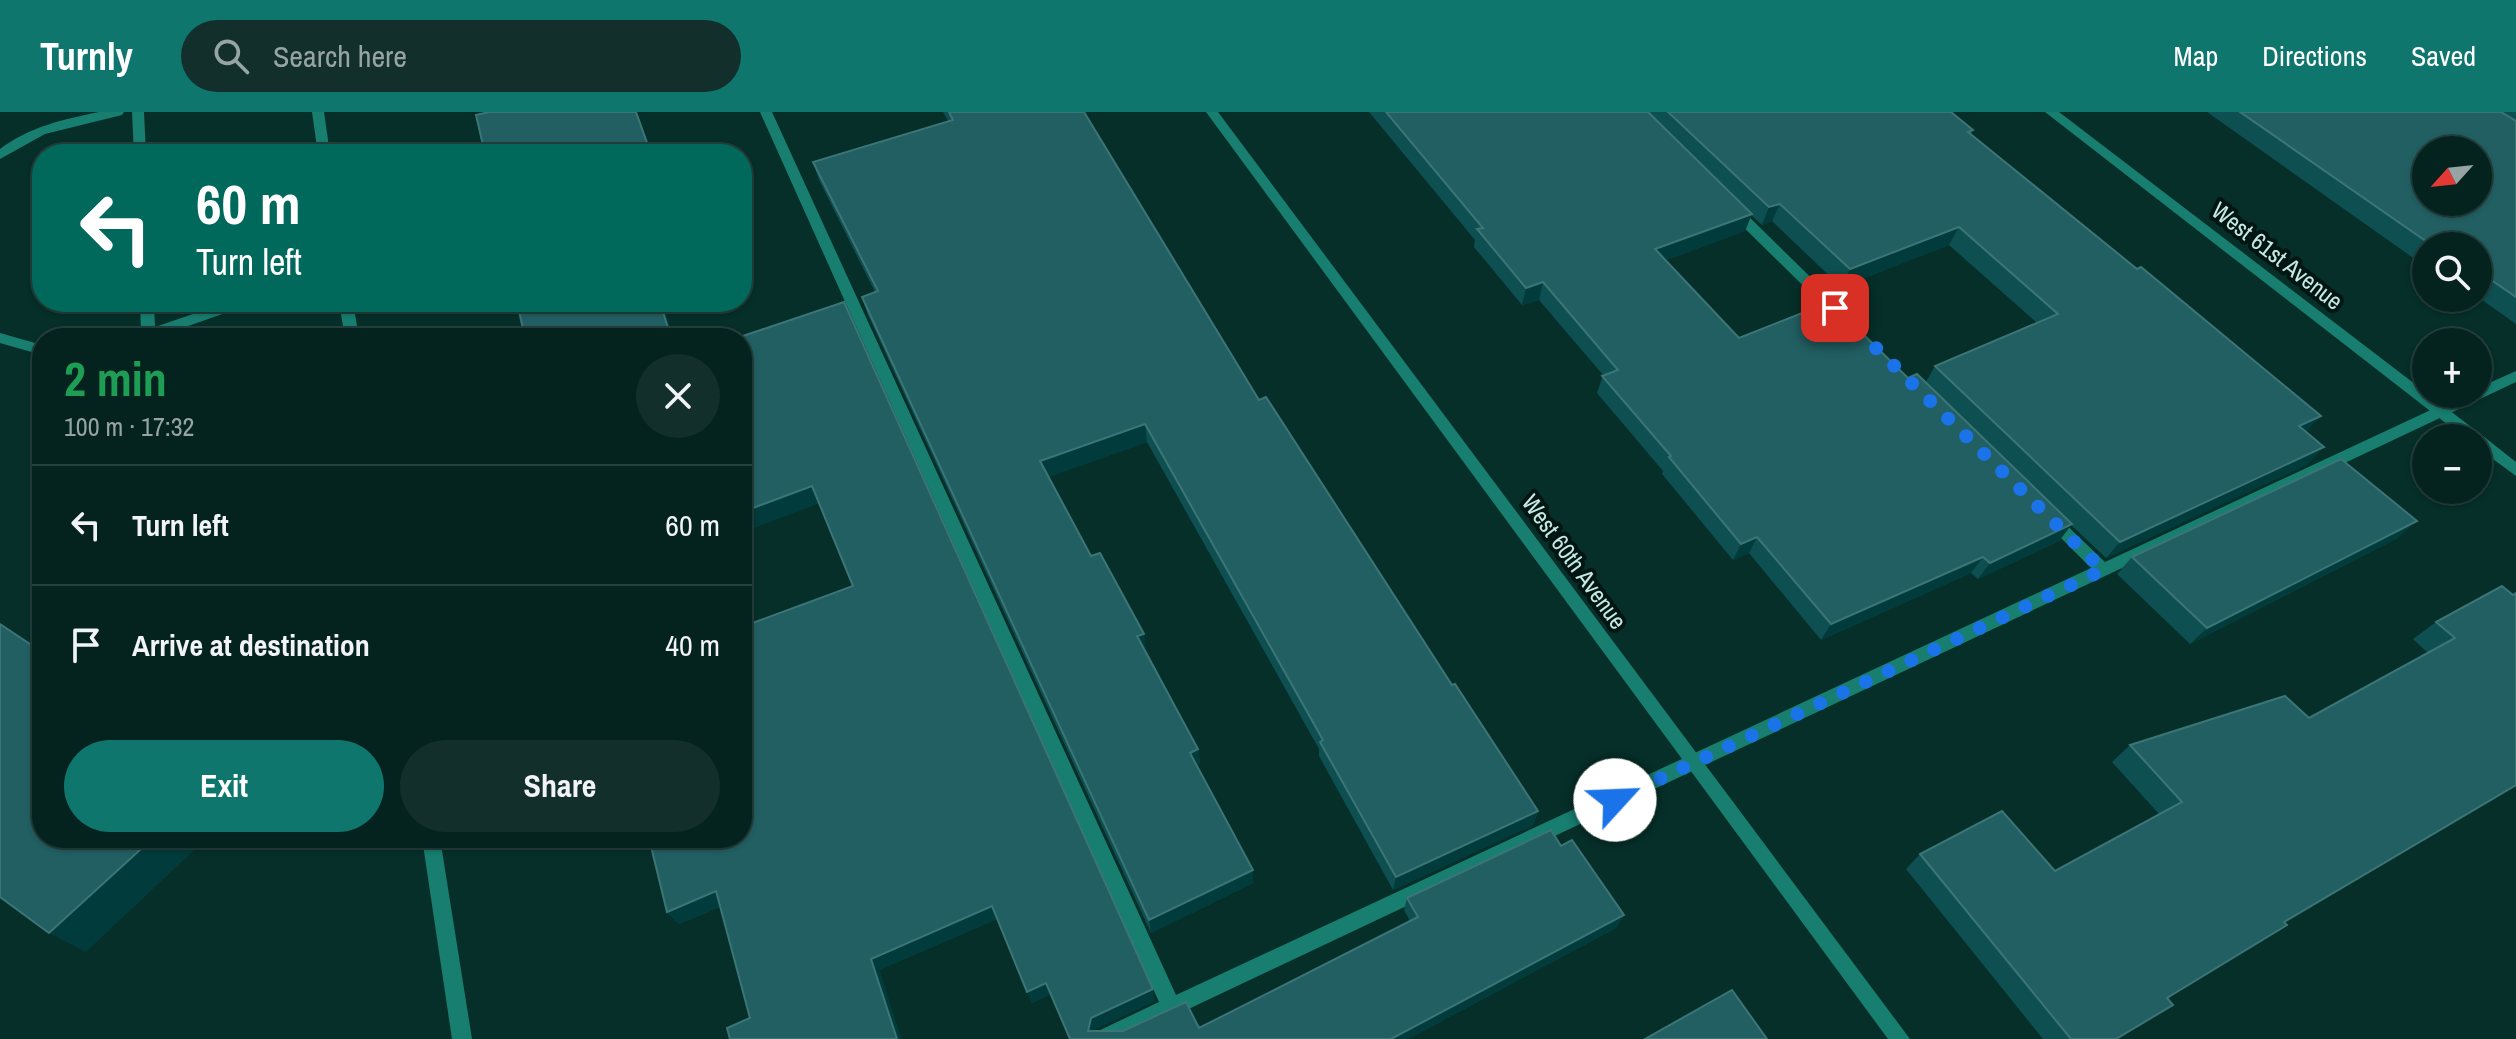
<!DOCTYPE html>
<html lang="en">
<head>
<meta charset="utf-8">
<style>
  :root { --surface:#04231f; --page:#122f2c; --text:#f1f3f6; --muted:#97a4a4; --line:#25403d; --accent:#0f766e }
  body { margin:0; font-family:"Archivo Narrow",sans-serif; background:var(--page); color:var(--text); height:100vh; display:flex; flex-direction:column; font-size:30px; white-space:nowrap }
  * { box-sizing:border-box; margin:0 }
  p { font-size:26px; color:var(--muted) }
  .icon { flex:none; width:44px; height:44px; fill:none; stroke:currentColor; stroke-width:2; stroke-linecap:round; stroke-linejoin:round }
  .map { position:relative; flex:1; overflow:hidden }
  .panel { position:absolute; left:32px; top:216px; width:720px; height:520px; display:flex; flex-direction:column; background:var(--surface); border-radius:32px; box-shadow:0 2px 6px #0004,0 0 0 2px var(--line) }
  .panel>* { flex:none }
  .guide { position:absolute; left:32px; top:32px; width:720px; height:168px; border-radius:32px; box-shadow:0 2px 6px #0004,0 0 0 2px var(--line); background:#00695c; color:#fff; overflow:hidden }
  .needle { width:52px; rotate:243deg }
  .controls { position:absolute; left:2412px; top:24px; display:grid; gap:16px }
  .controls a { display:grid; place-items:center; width:80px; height:80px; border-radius:50%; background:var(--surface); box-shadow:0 2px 6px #0004,0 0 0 2px var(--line); font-size:40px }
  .pin { position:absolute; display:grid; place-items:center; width:68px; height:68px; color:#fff; margin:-34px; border-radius:16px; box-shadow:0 4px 12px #0006 }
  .me { position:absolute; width:88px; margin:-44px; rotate:65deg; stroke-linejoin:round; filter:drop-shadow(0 0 6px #0008) }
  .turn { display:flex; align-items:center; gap:28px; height:168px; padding:0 32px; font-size:36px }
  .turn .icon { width:104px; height:104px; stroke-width:2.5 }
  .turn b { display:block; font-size:56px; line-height:68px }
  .round { display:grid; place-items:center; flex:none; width:84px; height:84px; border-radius:42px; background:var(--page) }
  .overview { display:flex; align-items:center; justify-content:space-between; height:136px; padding:0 32px }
  h1 { font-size:48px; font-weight:700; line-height:60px; color:#1e9e55 }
  .primary-button { display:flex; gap:16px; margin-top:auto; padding:16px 32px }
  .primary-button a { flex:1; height:92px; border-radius:48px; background:var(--accent); color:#fff; font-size:32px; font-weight:700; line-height:92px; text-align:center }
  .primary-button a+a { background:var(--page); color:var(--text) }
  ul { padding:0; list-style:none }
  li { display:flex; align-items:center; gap:24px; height:120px; padding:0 32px; border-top:2px solid var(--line) }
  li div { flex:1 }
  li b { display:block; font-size:30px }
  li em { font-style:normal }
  header { display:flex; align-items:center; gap:48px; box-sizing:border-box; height:112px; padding:0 40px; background:var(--accent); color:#fff }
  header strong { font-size:38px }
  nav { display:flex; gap:44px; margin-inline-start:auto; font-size:28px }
  .search { width:560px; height:72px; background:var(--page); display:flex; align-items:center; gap:20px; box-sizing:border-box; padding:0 28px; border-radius:44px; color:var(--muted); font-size:30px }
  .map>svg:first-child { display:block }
</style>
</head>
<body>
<header>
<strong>Turnly</strong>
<div class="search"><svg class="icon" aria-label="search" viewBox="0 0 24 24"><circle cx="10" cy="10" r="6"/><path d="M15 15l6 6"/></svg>Search here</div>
<nav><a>Map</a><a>Directions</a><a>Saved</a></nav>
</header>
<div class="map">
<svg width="2516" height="927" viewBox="0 0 2516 927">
  <rect width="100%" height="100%" fill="#062f29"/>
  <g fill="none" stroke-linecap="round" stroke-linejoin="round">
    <g fill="#177e70" fill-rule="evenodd">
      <path d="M 99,0 L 124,0 L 122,3 L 45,22 L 0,47 L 0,37 C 29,15 64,7 99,0 Z"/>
      <path d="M 132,0 L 144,0 L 146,42 L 134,42 Z"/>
      <path d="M 760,0 L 772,0 L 1176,883 L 2091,456 L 2045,410 L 2042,406 L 2045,402 L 2055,402 L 2105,450 L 2465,282 L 2478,282 L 2478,276 L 2516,259 L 2516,270 L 1125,927 L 1093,927 L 1096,920 L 1159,890 Z"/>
      <path d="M 1732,92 L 1737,93 L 1849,203 L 1851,206 L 1849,209 L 1839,209 L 1727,99 L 1727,93 Z"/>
      <path d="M 140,190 L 154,190 L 155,215 L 228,190 L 250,190 L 248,193 L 154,226 L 132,226 L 141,220 Z"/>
      <path d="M 0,221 L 42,233 L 42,243 L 0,231 Z"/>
    </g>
    <g fill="#177e70" fill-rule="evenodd">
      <path d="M 312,0 L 324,0 L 330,42 L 318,42 Z"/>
      <path d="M 1206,0 L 1218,0 L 1910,927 L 1888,927 Z"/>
      <path d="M 2045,0 L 2059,0 L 2483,324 L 2516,350 L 2516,364 L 2478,336 L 2478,326 L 2465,326 Z"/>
      <path d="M 339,190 L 353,190 L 359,226 L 345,226 Z"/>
      <path d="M 422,726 L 440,726 L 472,927 L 452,927 Z"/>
    </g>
  </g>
  <g fill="#0e4f52" fill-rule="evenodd">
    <path d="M 943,0 L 1084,0 L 1259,288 L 1538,699 L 1533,713 L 1393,778 L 1319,644 L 1319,637 L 1147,330 L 1048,365 L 1091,444 L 1146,538 L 1198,637 L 1200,651 L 1196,653 L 1253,758 L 1253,771 L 1151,821 L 868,203 L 862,185 L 875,180 L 819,68 L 813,50 L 948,9 Z"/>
    <path d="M 1369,0 L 1951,0 L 1973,18 L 1971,22 L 2306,320 L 2308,352 L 2106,446 L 2071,413 L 2059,429 L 1978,467 L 1971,461 L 1821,528 L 1749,441 L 1733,448 L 1662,362 L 1663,359 L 1597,281 L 1603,263 L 1539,188 L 1522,193 L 1474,135 L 1475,128 ZM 1751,103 L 1762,113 L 1772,109 L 1841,175 L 1949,133 L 2037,211 L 1935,254 L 1926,270 L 1739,226 L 1666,148 L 1745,119 Z"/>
    <path d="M 2207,0 L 2516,0 L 2516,212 L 2478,185 L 2478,134 L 2426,134 L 2426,155 Z"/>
    <path d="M 742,226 L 1155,889 L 1095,917 L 1094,919 L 1123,919 L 1199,916 L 1410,809 L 1404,798 L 1407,786 L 1561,734 L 1624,803 L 1616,816 L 1408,927 L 1070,927 L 1051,882 L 1032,891 L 997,807 L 879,858 L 901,927 L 730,927 L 750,906 L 720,795 L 679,812 L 667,800 L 742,726 L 742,483 L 751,511 L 853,474 L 819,391 L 742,420 Z"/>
    <path d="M 2398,426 L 2190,532 L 2117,462 L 2132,445 Z"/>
    <path d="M 2502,474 L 2284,810 L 2167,886 L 2116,927 L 2043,927 L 1906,757 L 1920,742 L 2055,759 L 2159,702 L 2112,650 L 2130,633 L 2309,606 L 2428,541 L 2413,527 L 2436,510 Z"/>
  </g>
  <g fill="#023b3b">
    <path d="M 636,0 L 637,0 L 652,42 L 651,42 Z"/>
    <path d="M 1780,92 L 1772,109 L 1762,113 L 1769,95 Z"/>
    <path d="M 1752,102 L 1745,119 L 1649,154 L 1655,137 Z"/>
    <path d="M 1959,115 L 1949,133 L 1841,175 L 1850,157 Z"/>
    <path d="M 1543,170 L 1539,188 L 1522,193 L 1526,176 Z"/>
    <path d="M 660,190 L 662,190 L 674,226 L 671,226 Z"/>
    <path d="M 2321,304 L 2305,321 L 2299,314 Z"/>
    <path d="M 1145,312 L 1147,330 L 1043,367 L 1040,349 Z"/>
    <path d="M 2324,335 L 2308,352 L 2106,446 L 2120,430 Z"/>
    <path d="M 812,374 L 819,391 L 742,420 L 742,400 Z"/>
    <path d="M 2417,409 L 2398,426 L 2190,532 L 2207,516 Z"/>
    <path d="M 2072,412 L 2059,429 L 1978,467 L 1990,451 Z"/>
    <path d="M 1757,425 L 1749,441 L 1733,448 L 1741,432 Z"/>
    <path d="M 1983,445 L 1971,461 L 1821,528 L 1831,512 Z"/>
    <path d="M 742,483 L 756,529 L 747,513 L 742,495 Z"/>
    <path d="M 1144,522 L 1146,538 L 1139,540 L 1137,524 Z"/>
    <path d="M 1198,637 L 1200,651 L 1191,655 L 1190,641 Z"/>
    <path d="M 1538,699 L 1533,713 L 1393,778 L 1396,765 Z"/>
    <path d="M 153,726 L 207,726 L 86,840 L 49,821 Z"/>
    <path d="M 1253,758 L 1253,771 L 1151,821 L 1149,808 Z"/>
    <path d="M 716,779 L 727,792 L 679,812 L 667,800 Z"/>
    <path d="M 992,794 L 997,807 L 879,858 L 901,927 L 897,927 L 871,847 Z"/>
    <path d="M 1624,803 L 1616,816 L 1408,927 L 1391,927 Z"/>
    <path d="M 1046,871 L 1051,882 L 1032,891 L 1027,880 Z"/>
    <path d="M 1153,877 L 1155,889 L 1095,917 L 1092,927 L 1088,919 L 1091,906 Z"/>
  </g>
  <g fill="#225f62" stroke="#3c7576" stroke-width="2" fill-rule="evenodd">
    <path d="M 489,0 L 636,0 L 651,42 L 485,42 L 476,3 Z"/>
    <path d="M 949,0 L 1084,0 L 1259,288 L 1266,285 L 1452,573 L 1455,572 L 1538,699 L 1396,765 L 1320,630 L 1323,628 L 1145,312 L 1040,349 L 1091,444 L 1100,441 L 1144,522 L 1137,524 L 1198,637 L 1190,641 L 1253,758 L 1149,808 L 862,185 L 878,179 L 813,50 L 953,8 Z"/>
    <path d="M 1386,0 L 1648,0 L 1752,102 L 1655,137 L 1739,226 L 1830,190 L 1908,266 L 1917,262 L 2072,412 L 1990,451 L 1983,445 L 1831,512 L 1757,425 L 1741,432 L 1669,345 L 1671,344 L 1602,264 L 1618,258 L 1543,170 L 1526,176 L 1477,117 L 1483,116 Z"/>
    <path d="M 1668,0 L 1951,0 L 1973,18 L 1968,20 L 2137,157 L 2141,155 L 2321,304 L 2299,314 L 2324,335 L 2120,430 L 1935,254 L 2058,202 L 1959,115 L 1850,157 L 1780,92 L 1769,95 Z"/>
    <path d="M 2240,0 L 2501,0 L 2516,9 L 2516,185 L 2478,159 L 2478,134 L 2433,134 ZM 2426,38 L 2478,38 L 2478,90 L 2426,90 Z"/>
    <path d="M 517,190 L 660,190 L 671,226 L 525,226 Z"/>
    <path d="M 844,190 L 1153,877 L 1091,906 L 1088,919 L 1123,919 L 1186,890 L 1199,916 L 1418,805 L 1407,786 L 1551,718 L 1561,734 L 1572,728 L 1624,803 L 1391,927 L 1070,927 L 1046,871 L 1027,880 L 992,794 L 871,847 L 897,927 L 730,927 L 727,916 L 750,906 L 716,779 L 667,800 L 649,726 L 742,726 L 742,495 L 747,513 L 853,474 L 812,374 L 742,400 L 742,226 L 737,226 Z"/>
    <path d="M 2341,347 L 2417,409 L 2207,516 L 2132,445 Z"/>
    <path d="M 2502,474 L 2513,483 L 2516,481 L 2516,673 L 2284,810 L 2287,813 L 2167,886 L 2173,893 L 2116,927 L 2071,927 L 1920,742 L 2002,699 L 2055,759 L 2182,690 L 2130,633 L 2285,584 L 2309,606 L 2455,526 L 2436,510 Z"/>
    <path d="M 0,512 L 42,540 L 42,726 L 153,726 L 49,821 L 0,785 Z"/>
    <path d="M 1732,878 L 1767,927 L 1645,927 Z"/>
  </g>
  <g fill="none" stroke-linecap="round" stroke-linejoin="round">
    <path stroke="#1a73e8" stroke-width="14" stroke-dasharray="0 25.2" d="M 1615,688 L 2103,458 L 1835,196"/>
  </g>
  <g text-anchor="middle" stroke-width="8" stroke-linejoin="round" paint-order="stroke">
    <g font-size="24" fill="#c8eae3" stroke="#001612">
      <text transform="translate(2277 144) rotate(38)" y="8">West 61st Avenue</text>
      <text transform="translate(1574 450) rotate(54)" y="8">West 60th Avenue</text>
    </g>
  </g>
</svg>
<div class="controls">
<a><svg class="needle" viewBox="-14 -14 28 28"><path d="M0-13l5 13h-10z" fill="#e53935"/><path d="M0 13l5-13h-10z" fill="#97a4a4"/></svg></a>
<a><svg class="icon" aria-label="search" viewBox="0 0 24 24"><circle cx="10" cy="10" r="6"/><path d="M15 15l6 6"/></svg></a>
<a>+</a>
<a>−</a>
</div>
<div class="pin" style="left:1835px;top:196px;background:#d93025"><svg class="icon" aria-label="arrive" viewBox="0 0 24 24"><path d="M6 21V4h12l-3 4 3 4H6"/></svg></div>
<svg class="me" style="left:1615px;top:688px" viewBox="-20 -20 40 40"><circle r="19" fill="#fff"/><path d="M0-13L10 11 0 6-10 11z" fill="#1a73e8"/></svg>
<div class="guide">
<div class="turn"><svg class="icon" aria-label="left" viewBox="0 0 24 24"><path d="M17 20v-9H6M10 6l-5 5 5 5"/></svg><div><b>60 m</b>Turn left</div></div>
</div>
<section class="panel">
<div class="overview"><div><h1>2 min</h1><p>100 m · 17:32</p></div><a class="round"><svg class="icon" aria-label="close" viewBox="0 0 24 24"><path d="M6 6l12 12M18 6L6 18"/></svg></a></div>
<ul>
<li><svg class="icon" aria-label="left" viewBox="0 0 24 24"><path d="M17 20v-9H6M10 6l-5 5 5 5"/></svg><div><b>Turn left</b></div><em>60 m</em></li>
<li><svg class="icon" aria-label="arrive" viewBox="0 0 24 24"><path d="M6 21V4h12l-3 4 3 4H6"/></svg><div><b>Arrive at destination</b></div><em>40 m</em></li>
</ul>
<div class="primary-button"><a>Exit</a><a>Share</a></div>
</section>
</div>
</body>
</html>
